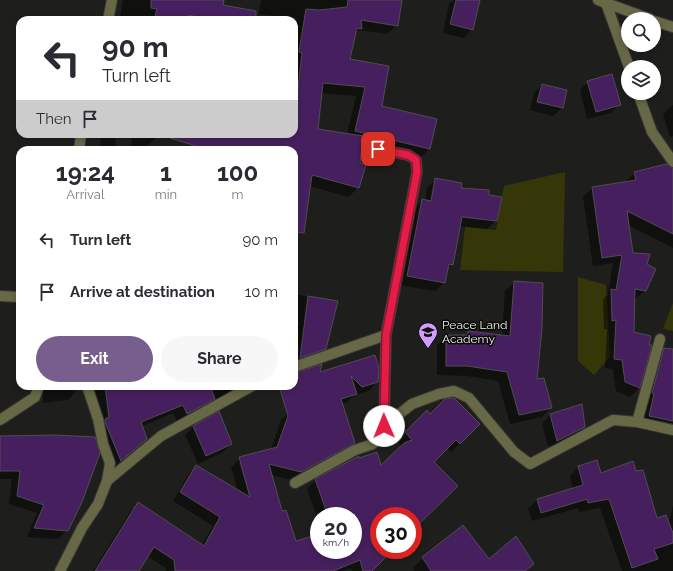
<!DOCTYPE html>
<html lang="en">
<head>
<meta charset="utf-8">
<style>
  :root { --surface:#fff; --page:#f7f7f7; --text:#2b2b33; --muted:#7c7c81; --accent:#775e8d }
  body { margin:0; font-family:Raleway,sans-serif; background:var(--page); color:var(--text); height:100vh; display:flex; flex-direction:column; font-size:15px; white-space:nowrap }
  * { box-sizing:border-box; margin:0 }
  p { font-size:13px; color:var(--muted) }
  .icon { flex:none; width:22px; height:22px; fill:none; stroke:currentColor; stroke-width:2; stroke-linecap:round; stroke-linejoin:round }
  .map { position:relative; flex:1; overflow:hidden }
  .drawer { position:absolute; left:16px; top:146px; width:282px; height:244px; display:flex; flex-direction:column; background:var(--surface); border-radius:12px; box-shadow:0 2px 6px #0003 }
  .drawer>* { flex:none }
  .top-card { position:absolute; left:16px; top:16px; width:282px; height:122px; border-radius:12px; box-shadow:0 2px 6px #0003; background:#fff; color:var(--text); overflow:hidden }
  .fabs { position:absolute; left:621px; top:12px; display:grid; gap:8px }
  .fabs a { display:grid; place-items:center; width:40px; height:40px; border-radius:50%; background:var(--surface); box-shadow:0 2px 6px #0003; font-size:20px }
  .speed { position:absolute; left:310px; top:507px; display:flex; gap:8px; font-size:20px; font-weight:700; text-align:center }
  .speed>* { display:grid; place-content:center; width:52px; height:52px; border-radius:50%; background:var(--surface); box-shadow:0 2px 6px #0003; line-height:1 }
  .speed small { font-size:10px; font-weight:400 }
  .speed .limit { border:6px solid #d22; background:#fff; color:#111 }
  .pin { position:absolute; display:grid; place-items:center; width:34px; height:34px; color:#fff; margin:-17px; border-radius:8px; box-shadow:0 2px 6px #0006 }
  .me { position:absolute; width:44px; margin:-22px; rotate:359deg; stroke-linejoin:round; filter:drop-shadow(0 0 3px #0008) }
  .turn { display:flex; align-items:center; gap:14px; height:84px; padding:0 20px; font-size:18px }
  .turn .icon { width:52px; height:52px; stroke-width:2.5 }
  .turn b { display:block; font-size:28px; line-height:34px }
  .then { display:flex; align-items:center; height:38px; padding:0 20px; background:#0003; gap:8px; font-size:15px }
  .eta { display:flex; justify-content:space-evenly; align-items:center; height:68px; text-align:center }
  .eta b { font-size:24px; font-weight:700; line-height:28px }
  .primary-button { display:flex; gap:8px; margin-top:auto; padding:8px 20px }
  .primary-button a { flex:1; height:46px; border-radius:24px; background:var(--accent); color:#fff; font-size:16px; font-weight:700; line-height:46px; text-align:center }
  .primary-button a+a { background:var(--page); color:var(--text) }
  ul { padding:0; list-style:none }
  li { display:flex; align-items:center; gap:12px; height:52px; padding:0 20px }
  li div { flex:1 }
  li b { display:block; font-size:15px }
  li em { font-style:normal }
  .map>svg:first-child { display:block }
</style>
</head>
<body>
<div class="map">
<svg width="673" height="571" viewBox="0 0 673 571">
  <rect width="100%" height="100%" fill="#1e1e1c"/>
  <g fill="#363709">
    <path d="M 565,172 L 563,272 L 460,270 L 465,227 L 496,230 L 504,186 Z"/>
    <path d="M 578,277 L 606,285 L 610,357 L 594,375 L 578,361 Z"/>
    <path d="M 673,303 L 673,331 L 663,329 Z"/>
  </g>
  <g fill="#0007" fill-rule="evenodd">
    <path d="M 123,0 L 223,0 L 222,6 L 248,20 L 140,20 L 120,17 Z"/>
    <path d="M 261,0 L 400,0 L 397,25 L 387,34 L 359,30 L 355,34 L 349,59 L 381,106 L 429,149 L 420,158 L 361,143 L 358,163 L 358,187 L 349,197 L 306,185 L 294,216 L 294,150 L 204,150 L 204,134 L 294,134 L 294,39 L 297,18 L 259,14 ZM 321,93 L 356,96 L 347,134 L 317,129 Z"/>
    <path d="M 454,0 L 474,0 L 472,29 L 464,38 L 443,33 L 449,4 Z"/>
    <path d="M 588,82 L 620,104 L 611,113 L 587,119 L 580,90 Z"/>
    <path d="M 542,85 L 566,91 L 562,108 L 553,116 L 530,110 L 534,93 Z"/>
    <path d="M 673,105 L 673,136 L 670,137 L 663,114 Z"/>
    <path d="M 101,134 L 115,134 L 116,150 L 100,150 Z"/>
    <path d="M 132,134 L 156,134 L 155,139 L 146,147 L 131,148 Z"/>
    <path d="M 635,173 L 673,186 L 673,248 L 628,225 L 632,254 L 646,265 L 645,291 L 634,300 L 633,333 L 650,346 L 639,388 L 630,397 L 616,391 L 613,369 L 605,368 L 607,329 L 604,329 L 603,300 L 608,294 L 613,263 L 593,266 L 583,197 L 592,188 L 625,182 Z"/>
    <path d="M 436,179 L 459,189 L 496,220 L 487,229 L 459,226 L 452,265 L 446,270 L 444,283 L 435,291 L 399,285 L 414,209 L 422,200 L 425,201 L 427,188 Z"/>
    <path d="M 514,282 L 536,380 L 551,408 L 542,417 L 510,424 L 498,381 L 467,376 L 437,375 L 437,345 L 446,336 L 464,336 L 468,332 L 502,336 L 505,291 Z"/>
    <path d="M 294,294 L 337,302 L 325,349 L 316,357 L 294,365 L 297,333 L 294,333 Z"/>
    <path d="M 665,349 L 673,350 L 673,431 L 641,424 L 656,357 Z"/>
    <path d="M 374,357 L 377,382 L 369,391 L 355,395 L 347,402 L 342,404 L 354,443 L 345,452 L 292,480 L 271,475 L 282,512 L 296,542 L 319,534 L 319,550 L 353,550 L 353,516 L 319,516 L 319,523 L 307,489 L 316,480 L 359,459 L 381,467 L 402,446 L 397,441 L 427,411 L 430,415 L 479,424 L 451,452 L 447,448 L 433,462 L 413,529 L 413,516 L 379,516 L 379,550 L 392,550 L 371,571 L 352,571 L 351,568 L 343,571 L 166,571 L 166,568 L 147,556 L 138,571 L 93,571 L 130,512 L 138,504 L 202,545 L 213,526 L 173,501 L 188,475 L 196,466 L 238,491 L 231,467 L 240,458 L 271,449 L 281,420 L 286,416 L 290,386 L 294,386 L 294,378 L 299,373 L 319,374 ZM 239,462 L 242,462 L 253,502 L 251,502 Z"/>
    <path d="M 43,386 L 76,386 L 76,391 L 68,400 L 43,403 Z"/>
    <path d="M 99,386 L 245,386 L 210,402 L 204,408 L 178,423 L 173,413 L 141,427 L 146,439 L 111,469 L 100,425 L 95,390 Z"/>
    <path d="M 219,413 L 231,444 L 222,453 L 198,464 L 185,435 L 193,427 Z"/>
    <path d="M 550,415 L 584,427 L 575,436 L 554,446 L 548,446 L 542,424 Z"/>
    <path d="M 0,437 L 67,530 L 59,539 L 27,537 L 37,513 L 9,504 L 12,479 L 0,479 Z"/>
    <path d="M 579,467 L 600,474 L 643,471 L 664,548 L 673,505 L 673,571 L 622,571 L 600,508 L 579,512 L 578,508 L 532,521 L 528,509 L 537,500 L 573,489 L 570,476 Z"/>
    <path d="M 423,558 L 489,560 L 533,564 L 526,571 L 415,571 L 413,568 Z"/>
  </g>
  <g fill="#46205e" stroke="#4f4d50">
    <path d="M 151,0 L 224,0 L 223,5 L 256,11 L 256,20 L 213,20 L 188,15 L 187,20 L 175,20 L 155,16 L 157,9 L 151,8 Z"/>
    <path d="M 348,0 L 402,0 L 398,26 L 361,20 L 362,29 L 357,28 L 350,59 L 389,66 L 382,106 L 437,119 L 430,149 L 355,131 L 365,87 L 323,83 L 318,129 L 363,136 L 360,163 L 366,165 L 359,188 L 312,175 L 304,233 L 294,232 L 294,150 L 209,150 L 170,138 L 171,134 L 294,134 L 294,106 L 296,106 L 302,53 L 299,52 L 306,9 L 319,10 L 347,7 Z"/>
    <path d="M 456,0 L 480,0 L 473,30 L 450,24 Z"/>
    <path d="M 612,74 L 621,105 L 596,112 L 587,81 Z"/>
    <path d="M 542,84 L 567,90 L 563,108 L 537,102 Z"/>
    <path d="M 666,164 L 673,168 L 673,234 L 627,211 L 633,253 L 650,254 L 647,264 L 656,269 L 646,291 L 635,289 L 634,332 L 651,336 L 649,345 L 652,345 L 640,388 L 625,382 L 622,360 L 614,359 L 616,320 L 612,321 L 611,289 L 616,290 L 622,255 L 602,258 L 592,187 L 636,180 L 634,172 Z"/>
    <path d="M 435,178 L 462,183 L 461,188 L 489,190 L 489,195 L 502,197 L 497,221 L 462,217 L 453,265 L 449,264 L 445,283 L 407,276 L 422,199 L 431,201 Z"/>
    <path d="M 514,281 L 543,283 L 542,328 L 537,379 L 544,378 L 552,408 L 519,415 L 507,372 L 467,366 L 446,366 L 446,335 L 467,335 L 468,331 L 510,336 Z"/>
    <path d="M 308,296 L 338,301 L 326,349 L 300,358 Z"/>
    <path d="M 664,348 L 673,349 L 673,421 L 649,416 L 654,394 L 652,393 Z"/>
    <path d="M 375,355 L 379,368 L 378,382 L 362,387 L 351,376 L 357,394 L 341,399 L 355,443 L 301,472 L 269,464 L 282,511 L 286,510 L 296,541 L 319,534 L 319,550 L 353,550 L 353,516 L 328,516 L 315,479 L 359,456 L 359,458 L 377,452 L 381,465 L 404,443 L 412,440 L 405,432 L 427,410 L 430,414 L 445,399 L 454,398 L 480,424 L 460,444 L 456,440 L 434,462 L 458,486 L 413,530 L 413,516 L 379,516 L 379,550 L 393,550 L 372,571 L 363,571 L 360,560 L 333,571 L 175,571 L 174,560 L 154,547 L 139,571 L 95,571 L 138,502 L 204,546 L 220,517 L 180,492 L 196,465 L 250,497 L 239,457 L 277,447 L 288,416 L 279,386 L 294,386 L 294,380 L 298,379 L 298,372 L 322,364 L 320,372 Z"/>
    <path d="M 105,386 L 210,386 L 215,399 L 187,414 L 183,405 L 141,422 L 147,439 L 121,461 L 105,422 L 105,419 L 109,417 Z"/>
    <path d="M 582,404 L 585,427 L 557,441 L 550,414 Z"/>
    <path d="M 219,411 L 232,444 L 206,456 L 193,426 Z"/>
    <path d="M 55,435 L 95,437 L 100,453 L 82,502 L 68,531 L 34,528 L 44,505 L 17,496 L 20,471 L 0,471 L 0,436 Z"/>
    <path d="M 597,460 L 601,473 L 633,461 L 636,471 L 643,470 L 657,518 L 666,515 L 673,533 L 673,543 L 654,549 L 658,559 L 632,568 L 609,499 L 588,503 L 587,499 L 541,513 L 537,499 L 583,485 L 578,466 Z"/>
    <path d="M 463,525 L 489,559 L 516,536 L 534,564 L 525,571 L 431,571 L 422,557 Z"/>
  </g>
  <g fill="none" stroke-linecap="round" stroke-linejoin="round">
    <g stroke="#383836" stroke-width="12">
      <g id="minor">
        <path d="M 598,0 L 650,19"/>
        <path d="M 606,3 L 629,67"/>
        <path d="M 108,20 L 112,0"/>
        <path d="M 654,21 L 673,27"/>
        <path d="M 638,93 L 652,132 L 673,162"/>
        <path d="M 378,149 L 408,155 L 416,160 L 417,172 L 386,335 L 384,426"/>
        <path d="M 79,150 L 81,134"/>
        <path d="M 0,296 L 20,297"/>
        <path d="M 294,367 L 386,335"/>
        <path d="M 0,420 L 35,397 L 39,386"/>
        <path d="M 637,422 L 673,430"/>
        <path d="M 107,481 L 161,436 L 252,386"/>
        <path d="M 295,483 L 355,450 L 373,444 L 384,426 L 412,404 L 439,394 L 454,391 L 469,398 L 514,452 L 530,464 L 613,420 L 637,422 L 660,339"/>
        <path d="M 60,571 L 82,528 L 98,504 L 107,481 L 110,463 L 103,444 L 98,419 L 87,386"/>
      </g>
    </g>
    <use href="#minor" stroke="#666846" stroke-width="10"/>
  </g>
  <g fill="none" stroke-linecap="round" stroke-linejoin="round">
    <g stroke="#92132f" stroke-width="10">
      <path id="route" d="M 378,149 L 408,155 L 416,160 L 417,172 L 386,335 L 384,426"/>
    </g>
    <use href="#route" stroke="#e11d48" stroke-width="7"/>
  </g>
  <defs>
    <g id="school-pin" transform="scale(1)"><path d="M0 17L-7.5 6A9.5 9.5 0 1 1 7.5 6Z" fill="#d39cfc" stroke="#080807"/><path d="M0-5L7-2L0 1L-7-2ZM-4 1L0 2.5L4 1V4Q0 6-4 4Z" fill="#111"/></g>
  </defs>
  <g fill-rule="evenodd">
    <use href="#school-pin" x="428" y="332"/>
  </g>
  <g text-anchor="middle" stroke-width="3" stroke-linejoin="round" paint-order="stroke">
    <g font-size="12" fill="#f3f3f1" stroke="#080807" text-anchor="start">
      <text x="442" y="329">Peace Land<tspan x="442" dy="14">Academy</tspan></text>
    </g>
  </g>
</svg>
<div class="fabs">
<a><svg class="icon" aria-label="search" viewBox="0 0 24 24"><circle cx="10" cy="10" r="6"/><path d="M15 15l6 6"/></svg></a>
<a><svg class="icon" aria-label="layers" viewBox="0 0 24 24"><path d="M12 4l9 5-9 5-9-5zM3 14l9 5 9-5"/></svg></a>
</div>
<div class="speed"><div>20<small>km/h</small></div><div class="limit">30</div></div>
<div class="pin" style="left:378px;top:149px;background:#d93025"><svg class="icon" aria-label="arrive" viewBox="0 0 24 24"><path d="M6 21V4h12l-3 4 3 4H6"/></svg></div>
<svg class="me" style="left:384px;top:426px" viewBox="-20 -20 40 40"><circle r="19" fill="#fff"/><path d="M0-13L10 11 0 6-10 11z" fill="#e11d48"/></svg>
<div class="top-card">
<div class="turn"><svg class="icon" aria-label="left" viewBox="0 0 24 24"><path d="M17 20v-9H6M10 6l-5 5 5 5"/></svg><div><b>90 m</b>Turn left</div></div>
<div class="then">Then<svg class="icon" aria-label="arrive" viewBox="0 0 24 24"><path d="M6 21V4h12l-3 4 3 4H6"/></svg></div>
</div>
<section class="drawer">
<div class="eta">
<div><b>19:24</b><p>Arrival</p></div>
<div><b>1</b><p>min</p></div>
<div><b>100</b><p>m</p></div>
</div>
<ul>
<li><svg class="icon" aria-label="left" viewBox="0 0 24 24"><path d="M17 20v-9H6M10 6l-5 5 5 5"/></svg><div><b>Turn left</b></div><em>90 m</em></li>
<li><svg class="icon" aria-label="arrive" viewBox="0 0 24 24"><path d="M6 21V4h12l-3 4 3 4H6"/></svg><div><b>Arrive at destination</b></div><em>10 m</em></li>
</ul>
<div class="primary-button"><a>Exit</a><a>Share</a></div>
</section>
</div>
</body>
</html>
